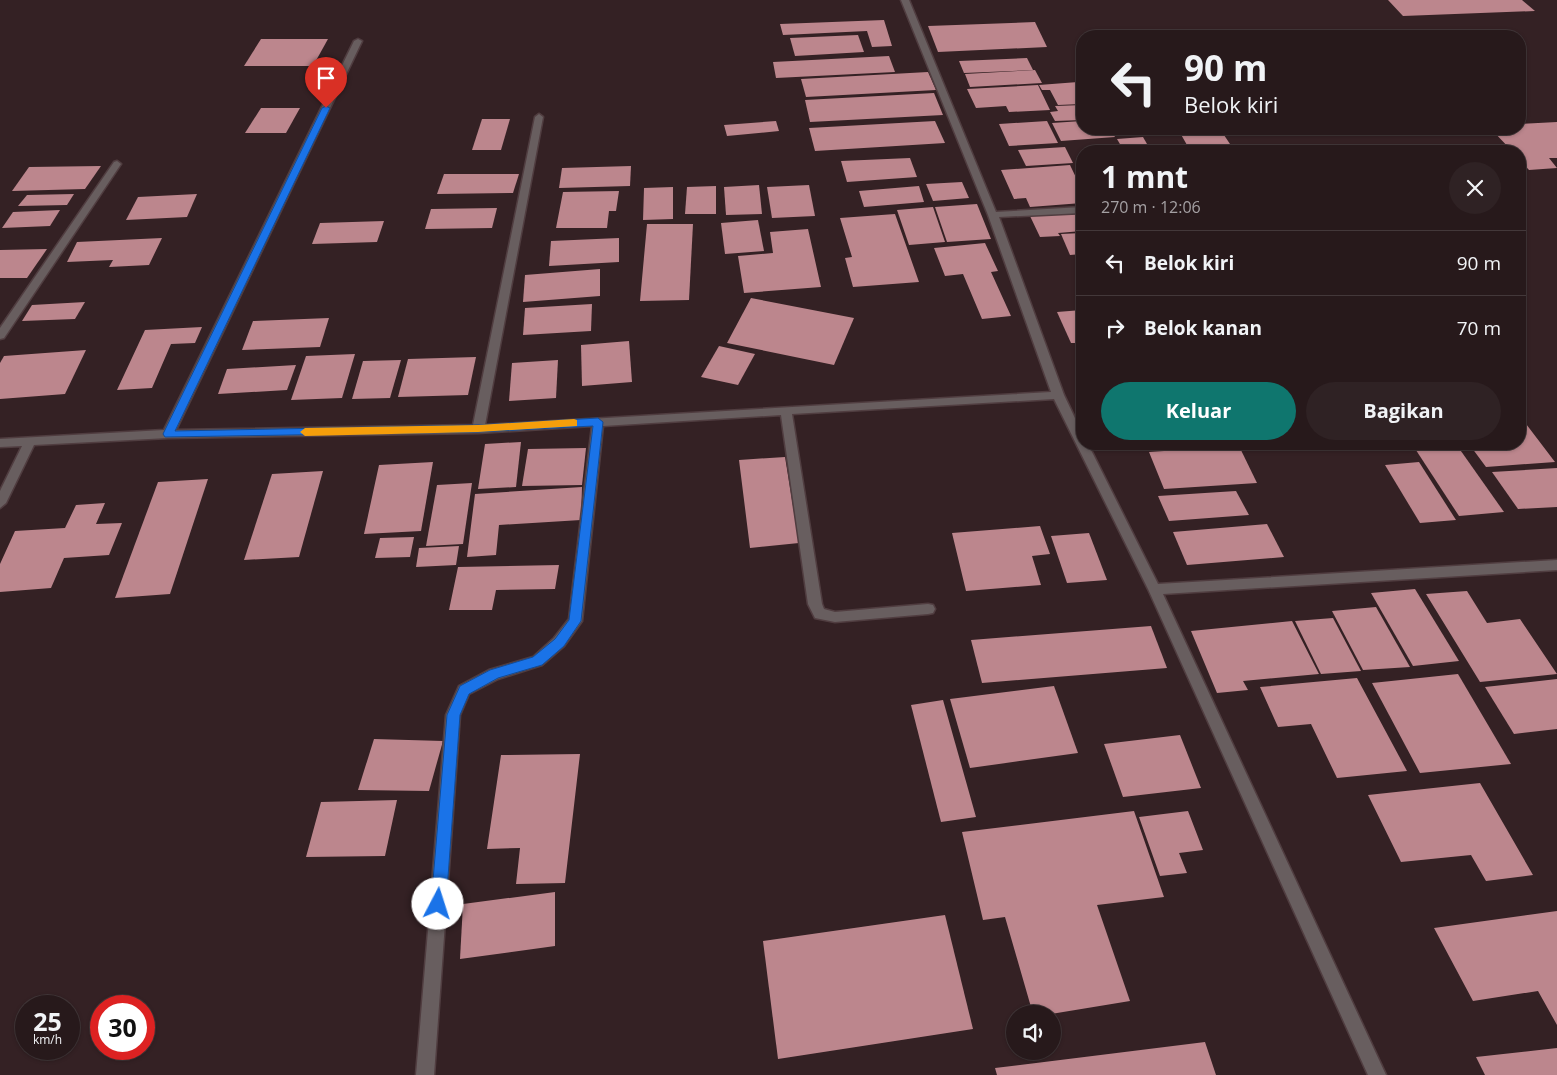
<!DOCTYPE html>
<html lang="id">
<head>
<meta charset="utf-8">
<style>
  :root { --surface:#27191b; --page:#2f2224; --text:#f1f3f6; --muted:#a4a0a3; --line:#43383a; --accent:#0f766e }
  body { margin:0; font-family:"Open Sans",sans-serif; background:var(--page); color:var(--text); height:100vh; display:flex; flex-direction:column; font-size:19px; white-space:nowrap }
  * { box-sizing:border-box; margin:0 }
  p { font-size:16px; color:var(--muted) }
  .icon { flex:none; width:28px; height:28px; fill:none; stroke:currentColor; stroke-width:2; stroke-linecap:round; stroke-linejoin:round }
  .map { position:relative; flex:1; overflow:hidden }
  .side { position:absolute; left:1076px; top:145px; width:450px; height:305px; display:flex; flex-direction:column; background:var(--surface); border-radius:20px; box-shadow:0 1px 4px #0004,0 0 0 1px var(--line) }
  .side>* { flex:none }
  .hud { position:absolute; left:1076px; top:30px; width:450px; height:105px; border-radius:20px; box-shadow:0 1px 4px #0004,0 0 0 1px var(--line); background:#27191b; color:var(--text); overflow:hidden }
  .tools { position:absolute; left:1006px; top:1005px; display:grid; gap:10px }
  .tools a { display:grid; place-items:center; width:55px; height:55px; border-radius:50%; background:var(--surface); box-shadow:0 1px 4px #0004,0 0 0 1px var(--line); font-size:25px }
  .speed { position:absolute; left:15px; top:995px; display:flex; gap:10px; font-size:25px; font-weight:700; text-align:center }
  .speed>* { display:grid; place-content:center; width:65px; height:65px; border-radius:50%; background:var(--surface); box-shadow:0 1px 4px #0004,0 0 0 1px var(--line); line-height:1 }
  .speed small { font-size:12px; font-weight:400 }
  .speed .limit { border:8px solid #d22; background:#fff; color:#111 }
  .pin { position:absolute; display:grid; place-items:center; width:42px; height:42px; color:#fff; margin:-51px -21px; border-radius:50% 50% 50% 0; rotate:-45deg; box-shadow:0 0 5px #0007 }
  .pin .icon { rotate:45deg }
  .me { position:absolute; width:55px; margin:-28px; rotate:5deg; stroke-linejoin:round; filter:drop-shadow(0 0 4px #0008) }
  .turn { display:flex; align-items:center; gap:18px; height:105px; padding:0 25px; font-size:22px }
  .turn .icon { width:65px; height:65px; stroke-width:2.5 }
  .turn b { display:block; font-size:35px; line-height:42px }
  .round { display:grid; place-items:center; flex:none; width:52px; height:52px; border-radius:26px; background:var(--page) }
  .overview { display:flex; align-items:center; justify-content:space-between; height:85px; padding:0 25px }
  h1 { font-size:30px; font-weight:700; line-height:38px }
  .action { display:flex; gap:10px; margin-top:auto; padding:10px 25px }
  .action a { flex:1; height:58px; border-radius:30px; background:var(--accent); color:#fff; font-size:20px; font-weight:700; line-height:58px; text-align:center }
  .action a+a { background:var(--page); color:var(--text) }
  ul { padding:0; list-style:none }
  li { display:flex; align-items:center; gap:15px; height:65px; padding:0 25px; border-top:1px solid var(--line) }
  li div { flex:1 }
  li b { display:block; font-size:19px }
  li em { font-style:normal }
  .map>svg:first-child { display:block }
</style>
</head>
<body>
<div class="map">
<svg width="1557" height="1075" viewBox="0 0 1557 1075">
  <rect width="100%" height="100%" fill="#342124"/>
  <g fill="#bc868d">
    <path d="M 1388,0 L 1522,0 L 1535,11 L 1403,16 Z"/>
    <path d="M 884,20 L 892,46 L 872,47 L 867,31 L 783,35 L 780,24 Z"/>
    <path d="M 1035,22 L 1047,47 L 938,52 L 928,26 Z"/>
    <path d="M 858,35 L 864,52 L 795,56 L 790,38 Z"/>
    <path d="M 261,39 L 328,39 L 313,66 L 244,66 Z"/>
    <path d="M 889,56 L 895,72 L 776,78 L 773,62 Z"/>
    <path d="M 1027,58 L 1033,70 L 964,73 L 959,61 Z"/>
    <path d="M 1035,70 L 1042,83 L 970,87 L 965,74 Z"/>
    <path d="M 928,72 L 936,90 L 806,97 L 801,79 Z"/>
    <path d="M 1078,82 L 1082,91 L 1082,104 L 1058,105 L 1050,90 L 1042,90 L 1039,85 Z"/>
    <path d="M 1038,85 L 1050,110 L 1009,112 L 1006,106 L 976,108 L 967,89 Z"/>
    <path d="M 934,93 L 943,115 L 810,122 L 805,100 Z"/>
    <path d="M 1082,105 L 1082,120 L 1055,121 L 1050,112 L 1058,111 L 1055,106 Z"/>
    <path d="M 261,108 L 300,108 L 286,133 L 245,133 Z"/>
    <path d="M 482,119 L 510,119 L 501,150 L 472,150 Z"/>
    <path d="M 776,121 L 779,131 L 727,136 L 724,125 Z"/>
    <path d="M 935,121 L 945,143 L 815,151 L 809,128 Z"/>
    <path d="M 1047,121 L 1058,143 L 1009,146 L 999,124 Z"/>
    <path d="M 1082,121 L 1082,129 L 1110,129 L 1115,137 L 1061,141 L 1052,123 Z"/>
    <path d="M 1557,122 L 1557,158 L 1549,158 L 1557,168 L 1529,170 L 1520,160 L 1520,151 L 1512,151 L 1491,129 L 1520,129 L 1520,124 Z"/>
    <path d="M 1220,129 L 1234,150 L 1212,151 L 1209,144 L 1187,145 L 1179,131 Z"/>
    <path d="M 1143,137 L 1151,151 L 1124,151 L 1117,139 Z"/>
    <path d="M 1065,147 L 1073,163 L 1026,166 L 1018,150 Z"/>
    <path d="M 1427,147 L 1430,151 L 1384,151 L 1384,150 Z"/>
    <path d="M 910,158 L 917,177 L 847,182 L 841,161 Z"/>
    <path d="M 1070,165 L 1082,190 L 1082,203 L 1030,207 L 1026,198 L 1014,199 L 1001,170 Z"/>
    <path d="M 101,166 L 85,189 L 12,191 L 29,167 Z"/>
    <path d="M 631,166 L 630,186 L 559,188 L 562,168 Z"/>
    <path d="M 444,174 L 519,174 L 513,193 L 437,194 Z"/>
    <path d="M 962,182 L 969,198 L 933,201 L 926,184 Z"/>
    <path d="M 759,185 L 762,214 L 726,215 L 724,187 Z"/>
    <path d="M 809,185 L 815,216 L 772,218 L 767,187 Z"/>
    <path d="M 716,186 L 716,214 L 685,214 L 687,187 Z"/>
    <path d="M 919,186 L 924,202 L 864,207 L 859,191 Z"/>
    <path d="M 673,187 L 673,219 L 643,220 L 644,188 Z"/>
    <path d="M 619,191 L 616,211 L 609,211 L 607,228 L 556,228 L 563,192 Z"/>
    <path d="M 74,194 L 67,205 L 18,206 L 27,195 Z"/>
    <path d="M 197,194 L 187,217 L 126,220 L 138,197 Z"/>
    <path d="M 977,204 L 991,239 L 947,242 L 935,207 Z"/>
    <path d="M 933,207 L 945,242 L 909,245 L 897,210 Z"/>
    <path d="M 497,208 L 492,228 L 425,229 L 431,209 Z"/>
    <path d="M 60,210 L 50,226 L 2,228 L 13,212 Z"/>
    <path d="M 1082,212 L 1082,231 L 1058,233 L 1060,236 L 1040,237 L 1030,216 Z"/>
    <path d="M 895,214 L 919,282 L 853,287 L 845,258 L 852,257 L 840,218 Z"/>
    <path d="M 758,220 L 764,251 L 725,254 L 721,223 Z"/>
    <path d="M 384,221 L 377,242 L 312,244 L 320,223 Z"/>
    <path d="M 647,224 L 693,224 L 689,300 L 640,301 Z"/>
    <path d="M 808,229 L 821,287 L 744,293 L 738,256 L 773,253 L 770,232 Z"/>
    <path d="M 1082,233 L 1082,254 L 1070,255 L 1061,234 Z"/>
    <path d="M 162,238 L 149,265 L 109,267 L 113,260 L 67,262 L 77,242 Z"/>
    <path d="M 619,238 L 619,262 L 549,266 L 551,241 Z"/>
    <path d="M 985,243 L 998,271 L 991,272 L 1011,316 L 982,319 L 963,274 L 945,276 L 934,248 Z"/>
    <path d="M 47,249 L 27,278 L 0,278 L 0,250 Z"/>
    <path d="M 600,269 L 600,296 L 523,302 L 525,275 Z"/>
    <path d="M 751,298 L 854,318 L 834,365 L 727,343 Z"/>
    <path d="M 85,302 L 75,319 L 22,321 L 32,305 Z"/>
    <path d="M 592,304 L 591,331 L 523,335 L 525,308 Z"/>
    <path d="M 1082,310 L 1082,343 L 1071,343 L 1057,312 Z"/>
    <path d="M 329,318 L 320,347 L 242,350 L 253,321 Z"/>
    <path d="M 202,327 L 195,343 L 171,344 L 152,388 L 117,390 L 145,330 Z"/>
    <path d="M 629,341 L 632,382 L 582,386 L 581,345 Z"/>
    <path d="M 719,346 L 755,354 L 738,385 L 701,377 Z"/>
    <path d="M 86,350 L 65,394 L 0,399 L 0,363 L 4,356 Z"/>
    <path d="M 355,354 L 342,398 L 291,400 L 306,356 Z"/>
    <path d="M 476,357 L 468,395 L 398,397 L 408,359 Z"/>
    <path d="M 401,360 L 390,398 L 352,399 L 363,361 Z"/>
    <path d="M 558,360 L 556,398 L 509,401 L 512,363 Z"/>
    <path d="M 296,365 L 287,390 L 218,394 L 227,369 Z"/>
    <path d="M 1520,416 L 1555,462 L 1486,467 L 1469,444 L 1520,444 Z"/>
    <path d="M 521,442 L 516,487 L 478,489 L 485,444 Z"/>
    <path d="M 1412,444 L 1456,444 L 1504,512 L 1459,516 Z"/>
    <path d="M 1239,446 L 1257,483 L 1164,489 L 1149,452 Z"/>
    <path d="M 586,448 L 582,485 L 522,486 L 528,449 Z"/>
    <path d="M 785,457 L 799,543 L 750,548 L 739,460 Z"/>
    <path d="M 433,462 L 421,531 L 364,534 L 379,465 Z"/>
    <path d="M 1419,462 L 1456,520 L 1420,523 L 1385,465 Z"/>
    <path d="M 1557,468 L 1557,507 L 1518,509 L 1492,472 Z"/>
    <path d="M 323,471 L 299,557 L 244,560 L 272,474 Z"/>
    <path d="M 208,479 L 170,594 L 115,598 L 158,482 Z"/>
    <path d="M 472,483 L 463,544 L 426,546 L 437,485 Z"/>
    <path d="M 582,487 L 581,520 L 499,525 L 496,555 L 467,557 L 475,494 Z"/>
    <path d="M 1236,491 L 1249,515 L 1169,521 L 1158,496 Z"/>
    <path d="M 105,503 L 96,524 L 122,523 L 109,555 L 64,558 L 51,588 L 0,592 L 0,564 L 15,531 L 65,528 L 76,505 Z"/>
    <path d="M 1267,524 L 1284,557 L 1187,565 L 1173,532 Z"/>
    <path d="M 1040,526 L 1050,554 L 1032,556 L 1041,585 L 966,591 L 952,533 Z"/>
    <path d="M 1089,533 L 1107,580 L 1067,583 L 1051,536 Z"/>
    <path d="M 414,537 L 410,557 L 375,558 L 380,538 Z"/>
    <path d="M 459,546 L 456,565 L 416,567 L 419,548 Z"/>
    <path d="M 559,565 L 555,589 L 496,590 L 492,610 L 449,610 L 458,567 Z"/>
    <path d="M 1415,589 L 1459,661 L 1413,666 L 1371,593 Z"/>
    <path d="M 1467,591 L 1487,623 L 1520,619 L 1557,674 L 1480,682 L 1426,594 Z"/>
    <path d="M 1376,607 L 1410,667 L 1363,670 L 1332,611 Z"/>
    <path d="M 1333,618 L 1361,671 L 1321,674 L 1295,621 Z"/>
    <path d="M 1292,621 L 1319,674 L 1243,681 L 1248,690 L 1217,693 L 1191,631 Z"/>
    <path d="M 1151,626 L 1167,668 L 982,683 L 971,640 Z"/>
    <path d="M 1458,674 L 1511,764 L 1420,773 L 1372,683 Z"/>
    <path d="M 1357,678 L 1407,771 L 1337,778 L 1311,724 L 1278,727 L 1260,687 Z"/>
    <path d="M 1557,679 L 1557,729 L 1514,734 L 1485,687 Z"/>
    <path d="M 1054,686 L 1078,753 L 970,768 L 950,699 Z"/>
    <path d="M 943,700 L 976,817 L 941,822 L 911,705 Z"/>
    <path d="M 1180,735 L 1201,788 L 1123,797 L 1104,744 Z"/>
    <path d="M 374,739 L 443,741 L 429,791 L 358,790 Z"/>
    <path d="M 580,754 L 565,883 L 516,884 L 520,848 L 487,849 L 501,755 Z"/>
    <path d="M 1480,783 L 1533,875 L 1486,881 L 1471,855 L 1401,862 L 1368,795 Z"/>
    <path d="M 397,800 L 385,856 L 306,857 L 321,802 Z"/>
    <path d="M 1134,811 L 1164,897 L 1097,905 L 1130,1001 L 1051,1014 L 1033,1014 L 1005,917 L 983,920 L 962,832 Z"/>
    <path d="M 1188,811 L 1203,850 L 1179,853 L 1187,873 L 1160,876 L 1139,817 Z"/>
    <path d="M 555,892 L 555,946 L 460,959 L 463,904 Z"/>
    <path d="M 1557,911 L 1557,1025 L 1538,991 L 1473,1001 L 1434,928 Z"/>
    <path d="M 945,915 L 973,1029 L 778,1059 L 763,941 Z"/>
    <path d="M 1205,1042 L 1216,1075 L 997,1075 L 995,1068 Z"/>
    <path d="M 1557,1048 L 1557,1075 L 1485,1075 L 1476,1057 Z"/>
  </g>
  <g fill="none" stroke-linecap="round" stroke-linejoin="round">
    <g stroke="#503d40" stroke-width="3">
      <g id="minor">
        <path d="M 901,0 L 909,0 L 996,212 L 1082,207 L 1082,213 L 999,217 L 1064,395 L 1082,433 L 1082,444 L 1088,444 L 1158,584 L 1557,560 L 1557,570 L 1163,594 L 1386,1075 L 1368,1075 L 1148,589 L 1054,399 L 792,414 L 822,604 L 824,609 L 835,612 L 928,604 L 933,605 L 935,609 L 933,613 L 928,614 L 835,622 L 815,618 L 808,604 L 781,415 L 603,426 L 582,621 L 564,646 L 542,665 L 498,679 L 469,694 L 460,715 L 434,1075 L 416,1075 L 446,715 L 459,686 L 489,670 L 533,657 L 554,638 L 569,619 L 592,426 L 478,433 L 168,438 L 34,445 L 6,503 L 0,508 L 0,491 L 22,446 L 0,447 L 0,439 L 164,430 L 354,41 L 358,39 L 362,41 L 176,430 L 473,425 L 535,117 L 539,114 L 543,117 L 485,425 L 1051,392 L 988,215 Z"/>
        <path d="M 117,161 L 121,164 L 4,338 L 0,339 L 0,328 L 114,162 Z"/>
      </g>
    </g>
    <use href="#minor" fill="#685e5f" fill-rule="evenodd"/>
  </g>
  <path fill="#1a73e8" stroke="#114b97" d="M 326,106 L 330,108 L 175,431 L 478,425 L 598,418 L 603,422 L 581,621 L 564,646 L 542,665 L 498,678 L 469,694 L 460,715 L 446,904 L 443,909 L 438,912 L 433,909 L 431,904 L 447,715 L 460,686 L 490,670 L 533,657 L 555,639 L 569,620 L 593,426 L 478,432 L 165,437 L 163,434 L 322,108 Z"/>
  <path fill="#f59e0b" d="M 574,419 L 577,420 L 577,426 L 478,432 L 305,436 L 300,432 L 305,428 L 478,425 Z"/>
</svg>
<div class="tools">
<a><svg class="icon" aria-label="sound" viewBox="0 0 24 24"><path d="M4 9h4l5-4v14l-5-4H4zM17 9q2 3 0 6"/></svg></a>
</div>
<div class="speed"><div>25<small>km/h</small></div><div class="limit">30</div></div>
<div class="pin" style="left:326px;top:108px;background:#d93025"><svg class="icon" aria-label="arrive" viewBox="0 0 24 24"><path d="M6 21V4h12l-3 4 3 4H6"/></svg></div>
<svg class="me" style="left:438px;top:904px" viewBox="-20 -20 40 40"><circle r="19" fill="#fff"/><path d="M0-13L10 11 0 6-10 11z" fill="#1a73e8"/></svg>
<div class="hud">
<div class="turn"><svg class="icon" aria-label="left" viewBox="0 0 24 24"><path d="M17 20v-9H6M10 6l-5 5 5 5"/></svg><div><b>90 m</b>Belok kiri</div></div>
</div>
<section class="side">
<div class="overview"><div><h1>1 mnt</h1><p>270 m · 12:06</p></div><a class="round"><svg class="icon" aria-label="close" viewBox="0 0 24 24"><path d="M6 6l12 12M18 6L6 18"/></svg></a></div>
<ul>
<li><svg class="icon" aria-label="left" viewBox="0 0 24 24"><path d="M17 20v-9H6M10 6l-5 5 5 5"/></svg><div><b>Belok kiri</b></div><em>90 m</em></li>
<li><svg class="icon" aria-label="right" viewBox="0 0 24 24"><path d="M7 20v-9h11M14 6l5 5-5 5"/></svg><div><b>Belok kanan</b></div><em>70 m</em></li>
</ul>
<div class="action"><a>Keluar</a><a>Bagikan</a></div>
</section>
</div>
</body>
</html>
